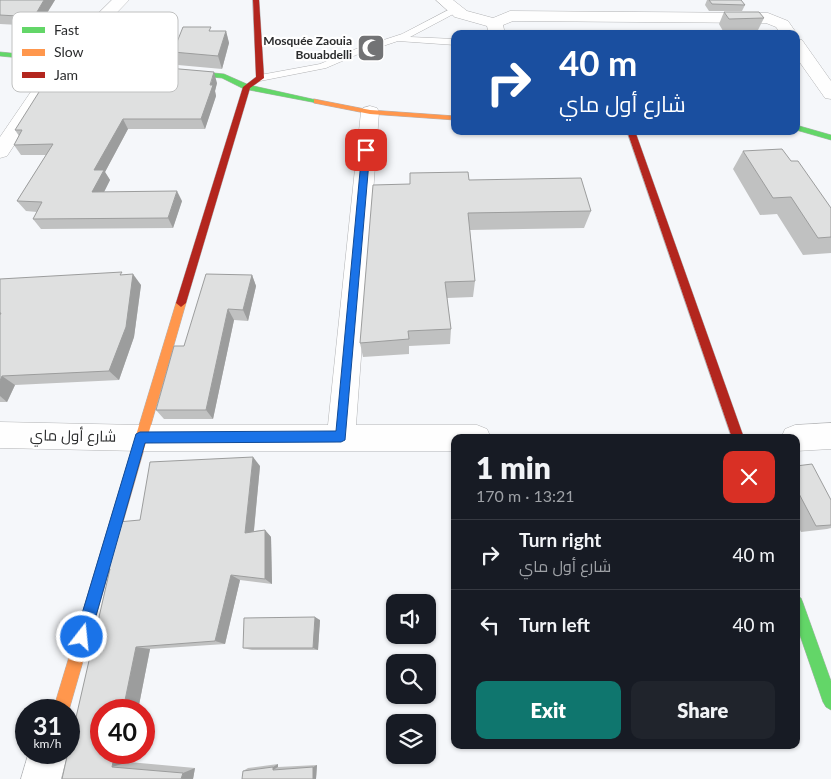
<!DOCTYPE html>
<html lang="en">
<head>
<meta charset="utf-8">
<style>
  :root { --surface:#171b24; --page:#20242c; --text:#f1f3f6; --muted:#9ea1a6; --line:#363941; --accent:#0f766e }
  body { margin:0; font-family:Lato,Cairo,sans-serif; background:var(--page); color:var(--text); height:100vh; display:flex; flex-direction:column; font-size:19px; white-space:nowrap }
  * { box-sizing:border-box; margin:0 }
  p { font-size:16px; color:var(--muted) }
  .icon { flex:none; width:28px; height:28px; fill:none; stroke:currentColor; stroke-width:2; stroke-linecap:round; stroke-linejoin:round }
  .map { position:relative; flex:1; overflow:hidden }
  .side { position:absolute; left:451px; top:434px; width:349px; height:315px; display:flex; flex-direction:column; background:var(--surface); border-radius:10px; box-shadow:0 1px 4px #0004 }
  .side>* { flex:none }
  .top-card { position:absolute; left:451px; top:30px; width:349px; height:105px; border-radius:10px; box-shadow:0 1px 4px #0004; background:#1a4fa0; color:#fff; overflow:hidden }
  .buttons { position:absolute; left:386px; top:594px; display:grid; gap:10px }
  .buttons a { display:grid; place-items:center; width:50px; height:50px; border-radius:10px; background:var(--surface); box-shadow:0 1px 4px #0004; font-size:25px }
  .speed { position:absolute; left:15px; top:699px; display:flex; gap:10px; font-size:25px; font-weight:700; text-align:center }
  .speed>* { display:grid; place-content:center; width:65px; height:65px; border-radius:50%; background:var(--surface); box-shadow:0 1px 4px #0004; line-height:1 }
  .speed small { font-size:12px; font-weight:400 }
  .speed .limit { border:8px solid #d22; background:#fff; color:#111 }
  .pin { position:absolute; display:grid; place-items:center; width:42px; height:42px; color:#fff; margin:-21px; border-radius:10px; box-shadow:0 2px 8px #0006 }
  .me { position:absolute; width:55px; margin:-28px; rotate:16deg; stroke-linejoin:round; filter:drop-shadow(0 0 4px #0008) }
  .turn { display:flex; align-items:center; gap:18px; height:105px; padding:0 25px; font-size:22px }
  .turn .icon { width:65px; height:65px; stroke-width:2.5 }
  .turn b { display:block; font-size:35px; line-height:42px }
  .round { display:grid; place-items:center; flex:none; width:52px; height:52px; border-radius:10px; background:var(--page) }
  .overview { display:flex; align-items:center; justify-content:space-between; height:85px; padding:0 25px }
  h1 { font-size:30px; font-weight:800; line-height:38px }
  .cta { display:flex; gap:10px; margin-top:auto; padding:10px 25px }
  .cta a { flex:1; height:58px; border-radius:10px; background:var(--accent); color:#fff; font-size:20px; font-weight:800; line-height:58px; text-align:center }
  .cta a+a { background:var(--page); color:var(--text) }
  ul { padding:0; list-style:none }
  li { display:flex; align-items:center; gap:15px; height:70px; padding:0 25px; border-top:1px solid var(--line) }
  li div { flex:1 }
  li b { display:block; font-size:19px }
  li em { font-style:normal }
  .map>svg:first-child { display:block }
</style>
</head>
<body>
<div class="map">
<svg width="831" height="779" viewBox="0 0 831 779">
  <rect width="100%" height="100%" fill="#f5f7fa"/>
  <g fill="none" stroke-linecap="round" stroke-linejoin="round">
    <g stroke="#b2b3b5" stroke-width="1">
      <path id="lane" d="M 456,6 L 459,7 L 459,11 L 410,37 L 455,39 L 455,45 L 398,41 L 356,55 L 326,68 L 260,81 L 255,78 L 260,75 L 320,64 L 350,51 L 402,34 Z"/>
    </g>
    <g stroke="#b2b3b5" stroke-width="1">
      <g id="street">
        <path d="M 112,0 L 129,0 L 69,62 L 7,156 L 0,158 L 0,137 L 56,55 Z"/>
        <path d="M 436,0 L 453,0 L 467,11 L 493,18 L 510,11 L 768,13 L 788,21 L 797,34 L 781,34 L 776,27 L 766,23 L 513,21 L 503,25 L 505,34 L 489,34 L 487,26 L 455,17 Z"/>
        <path d="M 796,39 L 802,40 L 831,81 L 831,99 L 825,98 L 796,57 Z"/>
        <path d="M 370,106 L 377,108 L 379,112 L 356,425 L 477,425 L 487,429 L 491,438 L 455,438 L 455,451 L 140,451 L 0,448 L 0,422 L 140,425 L 328,425 L 361,112 L 363,108 Z"/>
        <path d="M 831,423 L 831,449 L 796,451 L 796,438 L 781,438 L 785,429 L 795,425 Z"/>
        <path d="M 29,752 L 68,752 L 61,779 L 21,779 Z"/>
      </g>
    </g>
    <g stroke="#b2b3b5" stroke-width="1">
      <g id="fast">
        <path d="M 0,52 L 224,74 L 249,85 L 321,101 L 317,103 L 244,89 L 222,78 L 0,56 Z"/>
        <path d="M 796,125 L 831,135 L 831,140 L 796,130 Z"/>
        <path d="M 796,596 L 801,598 L 803,603 L 831,681 L 831,710 L 826,707 L 823,702 L 796,624 Z"/>
      </g>
    </g>
    <g stroke="#b2b3b5" stroke-width="1">
      <g id="slow">
        <path d="M 314,99 L 370,110 L 455,116 L 455,120 L 370,114 L 314,103 Z"/>
        <path d="M 181,299 L 186,303 L 69,710 L 53,710 L 176,303 Z"/>
      </g>
    </g>
    <g stroke="#b2b3b5" stroke-width="1">
      <g id="jam">
        <path d="M 253,0 L 259,0 L 264,78 L 250,88 L 186,303 L 181,307 L 176,303 L 243,87 L 256,77 Z"/>
        <path d="M 627,131 L 635,131 L 744,438 L 732,438 Z"/>
      </g>
    </g>
    <use href="#lane" fill="#fefefe" fill-rule="evenodd"/>
    <use href="#street" fill="#fefefe" fill-rule="evenodd"/>
    <use href="#fast" fill="#63d668" fill-rule="evenodd"/>
    <use href="#slow" fill="#ff974d" fill-rule="evenodd"/>
    <use href="#jam" fill="#b3261e" fill-rule="evenodd"/>
  </g>
  <g fill="#c0c1c1">
    <path d="M 0,0 L 55,0 L 39,26 L 0,24 Z"/>
    <path d="M 707,0 L 741,0 L 745,5 L 742,11 L 709,11 L 705,5 Z"/>
    <path d="M 724,12 L 764,18 L 758,30 L 723,31 L 719,24 Z"/>
    <path d="M 212,31 L 226,31 L 229,43 L 222,69 L 178,65 L 173,52 Z"/>
    <path d="M 217,83 L 215,91 L 216,96 L 205,129 L 128,129 L 105,172 L 110,180 L 104,192 L 182,201 L 173,228 L 41,229 L 33,219 L 37,212 L 26,211 L 17,201 L 46,155 L 21,155 L 14,145 L 19,136 L 15,130 Z"/>
    <path d="M 743,151 L 791,161 L 831,208 L 831,253 L 803,255 L 777,214 L 760,215 L 733,169 Z"/>
    <path d="M 469,180 L 591,211 L 584,228 L 470,230 L 475,281 L 473,297 L 447,298 L 451,329 L 450,344 L 409,346 L 409,354 L 363,357 L 360,343 L 410,184 Z"/>
    <path d="M 124,275 L 141,285 L 134,337 L 119,380 L 15,385 L 7,402 L 0,402 L 0,279 Z"/>
    <path d="M 252,275 L 256,286 L 248,321 L 234,320 L 213,419 L 164,419 L 156,410 L 184,346 Z"/>
    <path d="M 260,466 L 254,531 L 265,530 L 271,537 L 272,584 L 240,580 L 225,644 L 150,649 L 138,710 L 101,710 L 129,762 L 195,768 L 193,779 L 62,779 L 110,571 L 105,569 L 140,520 Z"/>
    <path d="M 796,466 L 831,525 L 831,528 L 827,529 L 801,532 L 796,522 Z"/>
    <path d="M 320,620 L 318,650 L 252,650 L 243,648 Z"/>
    <path d="M 278,764 L 278,767 L 317,765 L 316,779 L 243,771 L 248,768 Z"/>
  </g>
  <g fill="#9c9d9d">
    <path d="M 44,0 L 55,0 L 39,26 L 34,17 Z"/>
    <path d="M 226,31 L 229,43 L 222,69 L 218,56 Z"/>
    <path d="M 214,72 L 217,83 L 215,91 L 216,96 L 205,129 L 201,119 Z"/>
    <path d="M 123,119 L 128,129 L 105,172 L 110,180 L 99,202 L 92,192 L 94,170 Z"/>
    <path d="M 177,191 L 182,201 L 173,228 L 168,218 Z"/>
    <path d="M 133,274 L 141,285 L 134,337 L 119,380 L 109,371 Z"/>
    <path d="M 252,275 L 256,286 L 248,321 L 243,310 Z"/>
    <path d="M 228,309 L 234,320 L 213,419 L 206,410 Z"/>
    <path d="M 2,376 L 15,385 L 7,402 L 0,396 L 0,381 Z"/>
    <path d="M 253,457 L 260,466 L 253,539 L 245,533 Z"/>
    <path d="M 265,530 L 271,537 L 272,584 L 265,579 Z"/>
    <path d="M 231,575 L 240,580 L 225,644 L 215,641 Z"/>
    <path d="M 315,617 L 320,620 L 318,650 L 313,648 Z"/>
    <path d="M 136,647 L 150,649 L 138,710 L 123,710 Z"/>
    <path d="M 115,752 L 131,752 L 129,762 L 112,767 Z"/>
    <path d="M 278,764 L 278,767 L 273,770 L 273,767 Z"/>
    <path d="M 317,765 L 316,779 L 313,779 L 313,767 Z"/>
    <path d="M 195,768 L 193,779 L 181,779 L 183,773 Z"/>
  </g>
  <g fill="#dfe0e0" stroke="#9c9d9d">
    <path d="M 0,0 L 44,0 L 34,17 L 0,15 Z"/>
    <path d="M 709,0 L 741,0 L 745,5 L 712,4 Z"/>
    <path d="M 724,12 L 759,12 L 764,18 L 729,19 Z"/>
    <path d="M 183,27 L 211,27 L 209,31 L 226,31 L 218,56 L 173,52 Z"/>
    <path d="M 168,68 L 214,72 L 210,85 L 213,85 L 201,119 L 123,119 L 94,170 L 104,170 L 92,192 L 177,191 L 168,218 L 33,219 L 42,202 L 17,201 L 53,144 L 14,145 L 22,130 L 15,130 L 51,73 L 166,73 Z"/>
    <path d="M 782,149 L 791,161 L 798,161 L 831,208 L 831,237 L 818,238 L 791,197 L 773,198 L 743,151 Z"/>
    <path d="M 468,172 L 469,180 L 581,178 L 591,211 L 468,213 L 475,281 L 445,282 L 451,329 L 408,331 L 409,339 L 360,343 L 373,185 L 410,184 L 410,173 Z"/>
    <path d="M 122,272 L 120,275 L 133,274 L 126,327 L 109,371 L 2,376 L 0,381 L 0,315 L 1,313 L 0,313 L 0,279 Z"/>
    <path d="M 206,274 L 252,275 L 243,310 L 228,309 L 206,410 L 156,410 L 174,346 L 184,346 Z"/>
    <path d="M 253,457 L 245,533 L 265,530 L 265,579 L 231,575 L 215,641 L 136,647 L 123,710 L 101,710 L 101,752 L 115,752 L 112,767 L 183,773 L 181,779 L 62,779 L 68,752 L 69,752 L 69,748 L 110,569 L 105,569 L 118,522 L 140,520 L 150,462 Z"/>
    <path d="M 812,464 L 831,500 L 831,525 L 816,526 L 796,488 L 796,466 Z"/>
    <path d="M 315,617 L 313,648 L 243,648 L 244,618 Z"/>
    <path d="M 273,767 L 273,770 L 313,767 L 313,779 L 242,779 L 243,771 Z"/>
  </g>
  <path fill="#1a73e8" stroke="#114b97" d="M 366,147 L 370,150 L 345,440 L 341,442 L 145,443 L 90,637 L 88,643 L 82,645 L 77,643 L 75,637 L 136,434 L 140,432 L 336,431 L 362,150 Z"/>
  <defs>
    <g id="mosque-square" transform="scale(1.4375)"><rect x="-9" y="-9" width="18" height="18" rx="4" fill="#727375" stroke="#fff"/><path d="M3.5-4.9A6 6 0 1 0 3.5 4.9A5 5 0 1 1 3.5-4.9Z" fill="#fff"/></g>
  </defs>
  <g fill-rule="evenodd">
    <use href="#mosque-square" x="371" y="48"/>
  </g>
  <g text-anchor="middle" stroke-width="4.5" stroke-linejoin="round" paint-order="stroke">
    <g font-size="12" font-weight="bold" fill="#2b2c2d" stroke="#fff" text-anchor="end">
      <text x="352" y="45">Mosquée Zaouia<tspan x="352" dy="14">Bouabdelli</tspan></text>
    </g>
    <g font-size="15" fill="#2b2c2d" stroke="#fff">
      <text transform="translate(73 436) rotate(1)" y="5">شارع أول ماي</text>
    </g>
  </g>
  <rect x="12" y="12" width="166" height="80" rx="8" fill="#fff" stroke="#bfc0c0" stroke-width="1"/>
  <rect x="22" y="27" width="23" height="6" fill="#63d668"/>
  <rect x="22" y="49" width="23" height="7" fill="#ff974d"/>
  <rect x="22" y="72" width="23" height="6" fill="#b3261e"/>
  <g font-size="14" fill="#2b2c2d">
    <text x="54" y="35">Fast</text>
    <text x="54" y="57">Slow</text>
    <text x="54" y="80">Jam</text>
  </g>
</svg>
<div class="buttons">
<a><svg class="icon" aria-label="sound" viewBox="0 0 24 24"><path d="M4 9h4l5-4v14l-5-4H4zM17 9q2 3 0 6"/></svg></a>
<a><svg class="icon" aria-label="search" viewBox="0 0 24 24"><circle cx="10" cy="10" r="6"/><path d="M15 15l6 6"/></svg></a>
<a><svg class="icon" aria-label="layers" viewBox="0 0 24 24"><path d="M12 4l9 5-9 5-9-5zM3 14l9 5 9-5"/></svg></a>
</div>
<div class="speed"><div>31<small>km/h</small></div><div class="limit">40</div></div>
<div class="pin" style="left:366px;top:150px;background:#d93025"><svg class="icon" aria-label="arrive" viewBox="0 0 24 24"><path d="M6 21V4h12l-3 4 3 4H6"/></svg></div>
<svg class="me" style="left:82px;top:637px" viewBox="-20 -20 40 40"><circle r="17" fill="#1a73e8" stroke="#fff" stroke-width="3"/><path d="M0-11L8 9 0 5-8 9z" fill="#fff"/></svg>
<div class="top-card">
<div class="turn"><svg class="icon" aria-label="right" viewBox="0 0 24 24"><path d="M7 20v-9h11M14 6l5 5-5 5"/></svg><div><b>40 m</b>شارع أول ماي</div></div>
</div>
<section class="side">
<div class="overview"><div><h1>1 min</h1><p>170 m · 13:21</p></div><a class="round" style="background:#d93025;color:#fff"><svg class="icon" aria-label="close" viewBox="0 0 24 24"><path d="M6 6l12 12M18 6L6 18"/></svg></a></div>
<ul>
<li><svg class="icon" aria-label="right" viewBox="0 0 24 24"><path d="M7 20v-9h11M14 6l5 5-5 5"/></svg><div><b>Turn right</b><p>شارع أول ماي</p></div><em>40 m</em></li>
<li><svg class="icon" aria-label="left" viewBox="0 0 24 24"><path d="M17 20v-9H6M10 6l-5 5 5 5"/></svg><div><b>Turn left</b></div><em>40 m</em></li>
</ul>
<div class="cta"><a>Exit</a><a>Share</a></div>
</section>
</div>
</body>
</html>
